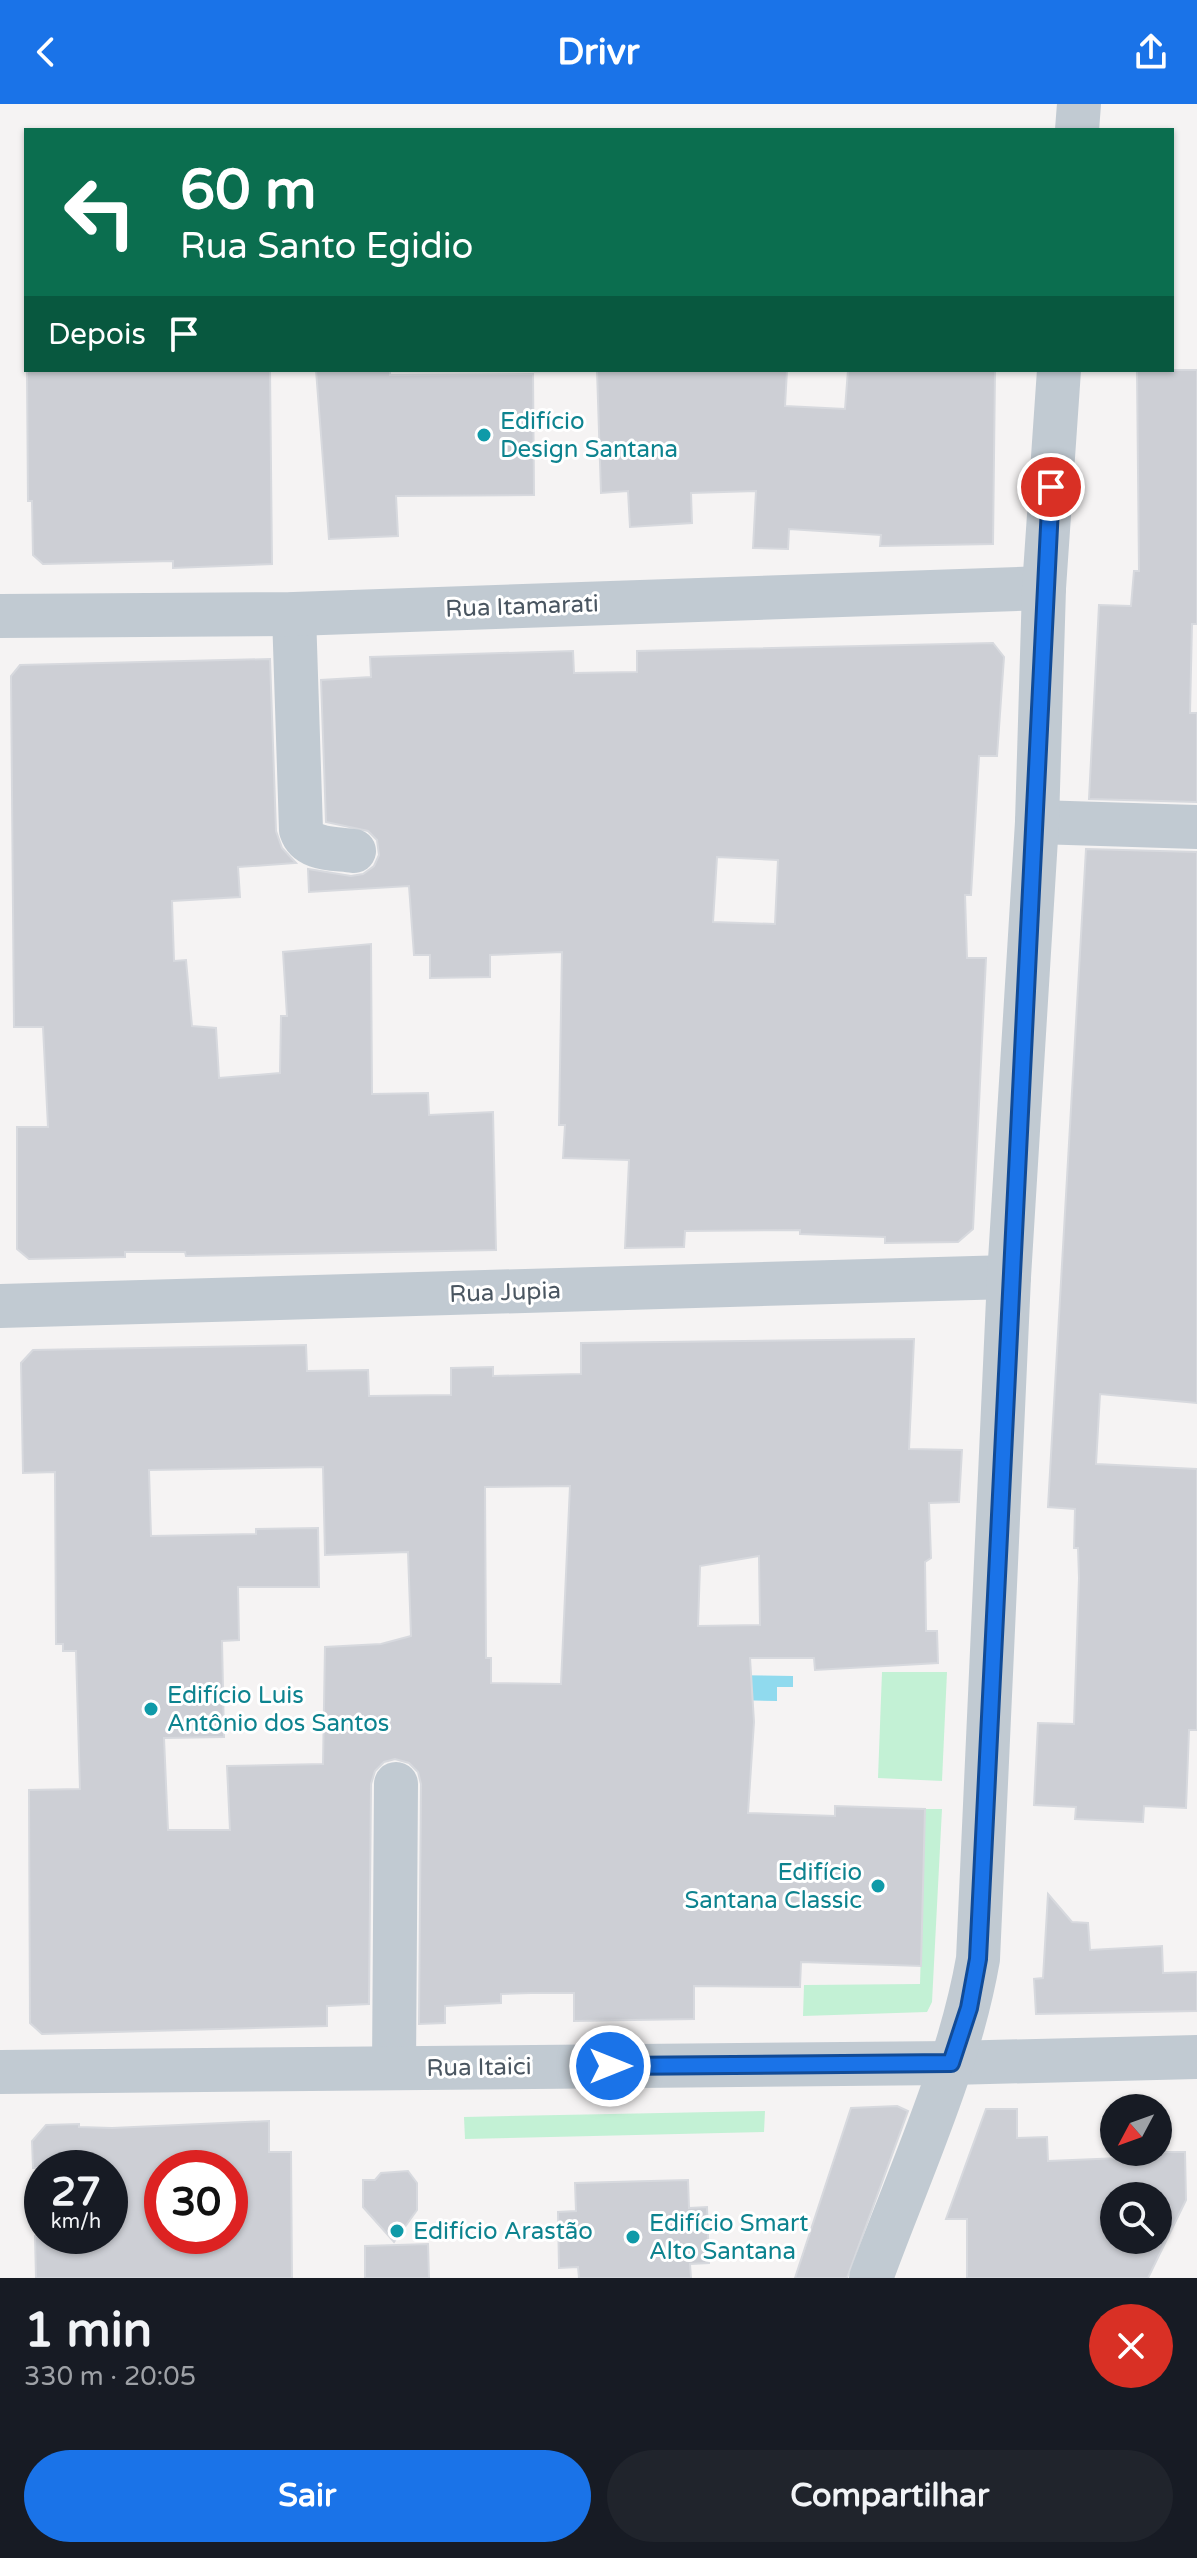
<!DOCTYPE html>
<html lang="pt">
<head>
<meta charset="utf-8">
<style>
  :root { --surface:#171b24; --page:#20242c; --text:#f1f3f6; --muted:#9ea1a6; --accent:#1a73e8 }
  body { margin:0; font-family:"Varela Round",sans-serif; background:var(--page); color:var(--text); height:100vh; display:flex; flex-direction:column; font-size:30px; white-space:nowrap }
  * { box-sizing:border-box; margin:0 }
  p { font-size:26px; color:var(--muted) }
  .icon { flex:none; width:44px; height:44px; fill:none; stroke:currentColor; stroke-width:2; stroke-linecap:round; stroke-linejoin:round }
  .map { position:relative; height:2174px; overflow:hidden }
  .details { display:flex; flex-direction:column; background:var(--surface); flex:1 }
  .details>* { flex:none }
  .top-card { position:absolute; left:24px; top:24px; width:1150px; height:244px; border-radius:0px; box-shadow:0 2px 6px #0004; background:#0b6e4f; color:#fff; overflow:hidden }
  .needle { width:52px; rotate:229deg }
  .controls { position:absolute; left:1100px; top:1990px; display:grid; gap:16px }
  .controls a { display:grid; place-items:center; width:72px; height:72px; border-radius:50%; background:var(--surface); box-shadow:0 2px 6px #0004; font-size:40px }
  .speed { position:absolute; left:24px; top:2046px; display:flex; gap:16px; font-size:40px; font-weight:700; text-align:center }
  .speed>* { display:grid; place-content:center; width:104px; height:104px; border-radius:50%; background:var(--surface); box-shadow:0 2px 6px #0004; line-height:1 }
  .speed small { font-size:20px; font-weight:400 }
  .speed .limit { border:12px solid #d22; background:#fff; color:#111 }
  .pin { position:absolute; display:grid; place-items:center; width:68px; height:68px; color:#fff; margin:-34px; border:4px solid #fff; border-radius:50%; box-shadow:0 2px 8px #0007 }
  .me { position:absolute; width:88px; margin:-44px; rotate:90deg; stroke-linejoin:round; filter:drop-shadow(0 0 6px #0008) }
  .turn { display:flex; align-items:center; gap:28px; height:168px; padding:0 24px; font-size:36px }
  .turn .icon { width:104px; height:104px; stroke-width:2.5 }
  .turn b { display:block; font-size:56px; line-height:68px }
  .then { display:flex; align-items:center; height:76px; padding:0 24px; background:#0003; gap:16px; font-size:30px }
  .round { display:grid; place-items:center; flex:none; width:84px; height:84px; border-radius:42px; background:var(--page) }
  .headline { display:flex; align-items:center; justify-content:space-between; height:136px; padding:0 24px }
  h1 { font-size:48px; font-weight:700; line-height:60px }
  .action { display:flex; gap:16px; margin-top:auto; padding:16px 24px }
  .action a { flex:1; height:92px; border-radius:48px; background:var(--accent); color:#fff; font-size:32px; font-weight:700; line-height:92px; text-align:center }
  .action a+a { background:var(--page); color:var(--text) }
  header { display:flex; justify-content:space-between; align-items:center; height:104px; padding:0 24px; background:var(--accent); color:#fff; font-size:36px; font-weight:700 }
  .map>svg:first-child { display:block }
</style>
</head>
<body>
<header><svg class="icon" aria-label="back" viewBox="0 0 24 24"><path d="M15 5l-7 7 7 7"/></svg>Drivr<svg class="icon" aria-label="share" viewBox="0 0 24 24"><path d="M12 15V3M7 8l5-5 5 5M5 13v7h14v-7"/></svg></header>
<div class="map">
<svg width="1197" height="2174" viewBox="0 0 1197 2174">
  <rect width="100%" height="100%" fill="#f5f3f3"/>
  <g fill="#c3f1d5">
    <path d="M 882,1568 L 947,1568 L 942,1677 L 878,1674 Z"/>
    <path d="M 925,1705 L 942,1705 L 932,1898 L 927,1908 L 803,1912 L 804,1881 L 920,1880 Z"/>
    <path d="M 765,2007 L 764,2028 L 465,2035 L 464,2013 Z"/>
  </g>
  <path fill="#90daee" d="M 719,1571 L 793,1572 L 793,1583 L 777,1583 L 777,1597 L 735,1596 Z"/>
  <g fill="#cdcfd5" stroke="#d7d9de" stroke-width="2" fill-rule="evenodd">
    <path d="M 27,266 L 270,266 L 272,460 L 173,464 L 173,457 L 43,460 L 33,451 L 32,397 L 28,397 Z"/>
    <path d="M 316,266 L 390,266 L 390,271 L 533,270 L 534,391 L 396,392 L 398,432 L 329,435 Z"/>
    <path d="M 597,266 L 787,266 L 785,302 L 845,305 L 848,266 L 995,266 L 993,440 L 880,442 L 881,431 L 789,425 L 788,445 L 753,444 L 756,387 L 691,389 L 692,419 L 630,423 L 628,387 L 601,389 Z"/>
    <path d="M 1137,266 L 1197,266 L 1197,520 L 1192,520 L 1190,609 L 1197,609 L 1197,698 L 1089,695 L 1099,501 L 1131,502 L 1134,467 L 1139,467 Z"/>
    <path d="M 993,539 L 1004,553 L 997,652 L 979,652 L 971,791 L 965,791 L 967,854 L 986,854 L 973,1125 L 958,1138 L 885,1139 L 885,1133 L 800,1130 L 800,1126 L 685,1127 L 684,1143 L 625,1144 L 629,1056 L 563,1054 L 565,1021 L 559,1021 L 562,848 L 490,851 L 490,873 L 430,874 L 430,851 L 414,851 L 409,782 L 309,788 L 308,765 L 351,772 L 363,770 L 374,762 L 379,751 L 377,736 L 368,727 L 326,718 L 321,576 L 371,573 L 370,553 L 573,547 L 574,569 L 637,568 L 637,547 ZM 717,753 L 778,756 L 775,820 L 713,818 Z"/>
    <path d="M 270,555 L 276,727 L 282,744 L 296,759 L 238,763 L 240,793 L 172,797 L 174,857 L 186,856 L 192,922 L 216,924 L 219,974 L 280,969 L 281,912 L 287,912 L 283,848 L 371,840 L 372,990 L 428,989 L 429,1011 L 493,1008 L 496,1146 L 186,1152 L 185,1148 L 125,1148 L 125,1153 L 29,1155 L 17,1145 L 17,1023 L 48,1023 L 43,923 L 14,923 L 11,572 L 20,561 Z"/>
    <path d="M 1086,745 L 1197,748 L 1197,1299 L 1100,1290 L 1096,1360 L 1197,1365 L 1197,1626 L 1189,1626 L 1186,1704 L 1144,1702 L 1143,1718 L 1075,1715 L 1076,1703 L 1034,1701 L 1038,1619 L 1074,1620 L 1079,1474 L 1078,1444 L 1074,1444 L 1075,1405 L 1048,1403 Z"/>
    <path d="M 914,1235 L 909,1345 L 962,1346 L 959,1398 L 929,1399 L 931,1454 L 925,1458 L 926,1527 L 937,1527 L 938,1559 L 815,1566 L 814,1554 L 750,1554 L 754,1618 L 748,1709 L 835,1712 L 835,1702 L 925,1705 L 921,1862 L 801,1858 L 800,1883 L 694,1882 L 694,1915 L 574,1917 L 574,1889 L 531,1889 L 501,1890 L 501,1899 L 445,1902 L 445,1919 L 419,1920 L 421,1680 L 418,1668 L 409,1659 L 395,1655 L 384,1658 L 375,1667 L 371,1680 L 369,1900 L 327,1902 L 327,1922 L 42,1930 L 30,1919 L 29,1686 L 80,1685 L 76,1547 L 63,1547 L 63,1540 L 56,1540 L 55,1368 L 23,1369 L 21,1259 L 33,1246 L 306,1241 L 307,1267 L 368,1266 L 369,1292 L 451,1291 L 451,1264 L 493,1263 L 493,1272 L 581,1270 L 581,1239 ZM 323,1363 L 325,1451 L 408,1448 L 411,1532 L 381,1540 L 325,1543 L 323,1660 L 227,1662 L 230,1726 L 168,1726 L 164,1634 L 224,1633 L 222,1537 L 239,1536 L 238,1483 L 319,1483 L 318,1424 L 256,1425 L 256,1430 L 151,1432 L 149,1366 ZM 570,1382 L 561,1580 L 491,1579 L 491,1554 L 486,1554 L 485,1383 ZM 759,1452 L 760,1521 L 698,1522 L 700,1462 Z"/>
    <path d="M 1048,1790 L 1072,1818 L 1088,1819 L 1090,1846 L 1162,1842 L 1163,1869 L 1197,1868 L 1197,1907 L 1036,1910 L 1034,1875 L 1043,1874 Z"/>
    <path d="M 897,2002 L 908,2007 L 847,2174 L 795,2174 L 851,2004 Z"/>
    <path d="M 986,2005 L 1017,2005 L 1017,2034 L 1047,2033 L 1048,2057 L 1121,2054 L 1121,2048 L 1185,2048 L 1186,2096 L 1148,2174 L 967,2174 L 967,2115 L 946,2115 ZM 1114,2092 L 1158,2092 L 1158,2136 L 1114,2136 Z"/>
    <path d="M 269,2017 L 269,2048 L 291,2048 L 292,2174 L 36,2174 L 35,2132 L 114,2132 L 113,2064 L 33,2064 L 32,2037 L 46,2021 L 79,2020 L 79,2023 L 112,2024 ZM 162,2064 L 230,2064 L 230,2132 L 162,2132 Z"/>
    <path d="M 408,2067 L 417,2079 L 417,2106 L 394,2138 L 363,2103 L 363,2076 L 375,2076 L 381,2069 Z"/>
    <path d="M 688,2076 L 689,2104 L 707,2103 L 709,2159 L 690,2160 L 691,2174 L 579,2174 L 578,2163 L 559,2164 L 558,2108 L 576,2107 L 575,2079 Z"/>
    <path d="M 428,2140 L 429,2174 L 365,2174 L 365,2142 Z"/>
  </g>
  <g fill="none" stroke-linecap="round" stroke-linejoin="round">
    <g stroke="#c1cad2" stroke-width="44">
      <path d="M 1077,26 L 1079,0"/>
      <path d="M 294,510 L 301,726 C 308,747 334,744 354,747"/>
      <path d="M 0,512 L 294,510 L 1044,484"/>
      <path d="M 1037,718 L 1197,723"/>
      <path d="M 0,1202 L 1009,1173"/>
      <path d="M 394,1964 L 396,1680"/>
      <path d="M 0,1968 L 951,1959 L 1197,1953"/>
      <path d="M 871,2174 C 909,2070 959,1964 978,1855 L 1009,1173 L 1037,718 L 1044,484 L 1059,266"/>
    </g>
  </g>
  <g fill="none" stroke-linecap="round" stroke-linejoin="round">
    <g stroke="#114b97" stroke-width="20">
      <path id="route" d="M 610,1962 L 951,1959 L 969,1904 L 978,1855 L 1051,383"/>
    </g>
    <use href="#route" stroke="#1a73e8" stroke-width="14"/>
  </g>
  <g fill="#0f9aa8" stroke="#fff" stroke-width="3">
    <circle cx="484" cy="331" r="8"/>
    <circle cx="151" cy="1605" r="8"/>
    <circle cx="878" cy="1782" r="8"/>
    <circle cx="397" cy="2127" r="8"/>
    <circle cx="633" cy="2133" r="8"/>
  </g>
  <g text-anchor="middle" stroke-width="6" stroke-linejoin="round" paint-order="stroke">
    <g font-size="24" fill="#0d838f" stroke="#fff" text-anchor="start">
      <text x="500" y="325">Edifício<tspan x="500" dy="28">Design Santana</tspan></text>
      <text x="167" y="1599">Edifício Luis<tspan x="167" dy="28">Antônio dos Santos</tspan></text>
      <text x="862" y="1776" text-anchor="end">Edifício<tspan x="862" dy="28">Santana Classic</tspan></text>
      <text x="649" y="2127">Edifício Smart<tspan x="649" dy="28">Alto Santana</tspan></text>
      <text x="413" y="2135">Edifício Arastão</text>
    </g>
    <g font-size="24" fill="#4a5661" stroke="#fff">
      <text transform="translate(522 502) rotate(-2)" y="8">Rua Itamarati</text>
      <text transform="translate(505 1188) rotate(-2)" y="8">Rua Jupia</text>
      <text transform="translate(479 1963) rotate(-1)" y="8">Rua Itaici</text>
    </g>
  </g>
</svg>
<div class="controls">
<a><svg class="needle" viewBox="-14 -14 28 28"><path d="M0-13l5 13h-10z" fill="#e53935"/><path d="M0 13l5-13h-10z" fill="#9ea1a6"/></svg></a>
<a><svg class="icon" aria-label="search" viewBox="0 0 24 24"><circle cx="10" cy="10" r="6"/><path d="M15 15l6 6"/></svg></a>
</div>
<div class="speed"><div>27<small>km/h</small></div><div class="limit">30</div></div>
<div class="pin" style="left:1051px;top:383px;background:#d93025"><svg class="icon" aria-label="arrive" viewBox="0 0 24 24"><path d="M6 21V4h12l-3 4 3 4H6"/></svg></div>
<svg class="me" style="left:610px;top:1962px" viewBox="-20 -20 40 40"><circle r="17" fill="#1a73e8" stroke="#fff" stroke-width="3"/><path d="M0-11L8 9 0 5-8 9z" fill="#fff"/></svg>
<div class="top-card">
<div class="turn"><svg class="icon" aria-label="left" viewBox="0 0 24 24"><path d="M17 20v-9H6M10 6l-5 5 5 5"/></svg><div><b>60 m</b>Rua Santo Egidio</div></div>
<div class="then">Depois<svg class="icon" aria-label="arrive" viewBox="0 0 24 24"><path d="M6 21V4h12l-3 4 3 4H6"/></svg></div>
</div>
</div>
<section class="details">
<div class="headline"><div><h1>1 min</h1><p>330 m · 20:05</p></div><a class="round" style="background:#d93025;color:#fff"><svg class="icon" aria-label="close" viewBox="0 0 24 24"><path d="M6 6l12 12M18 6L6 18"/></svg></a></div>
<div class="action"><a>Sair</a><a>Compartilhar</a></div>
</section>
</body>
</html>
